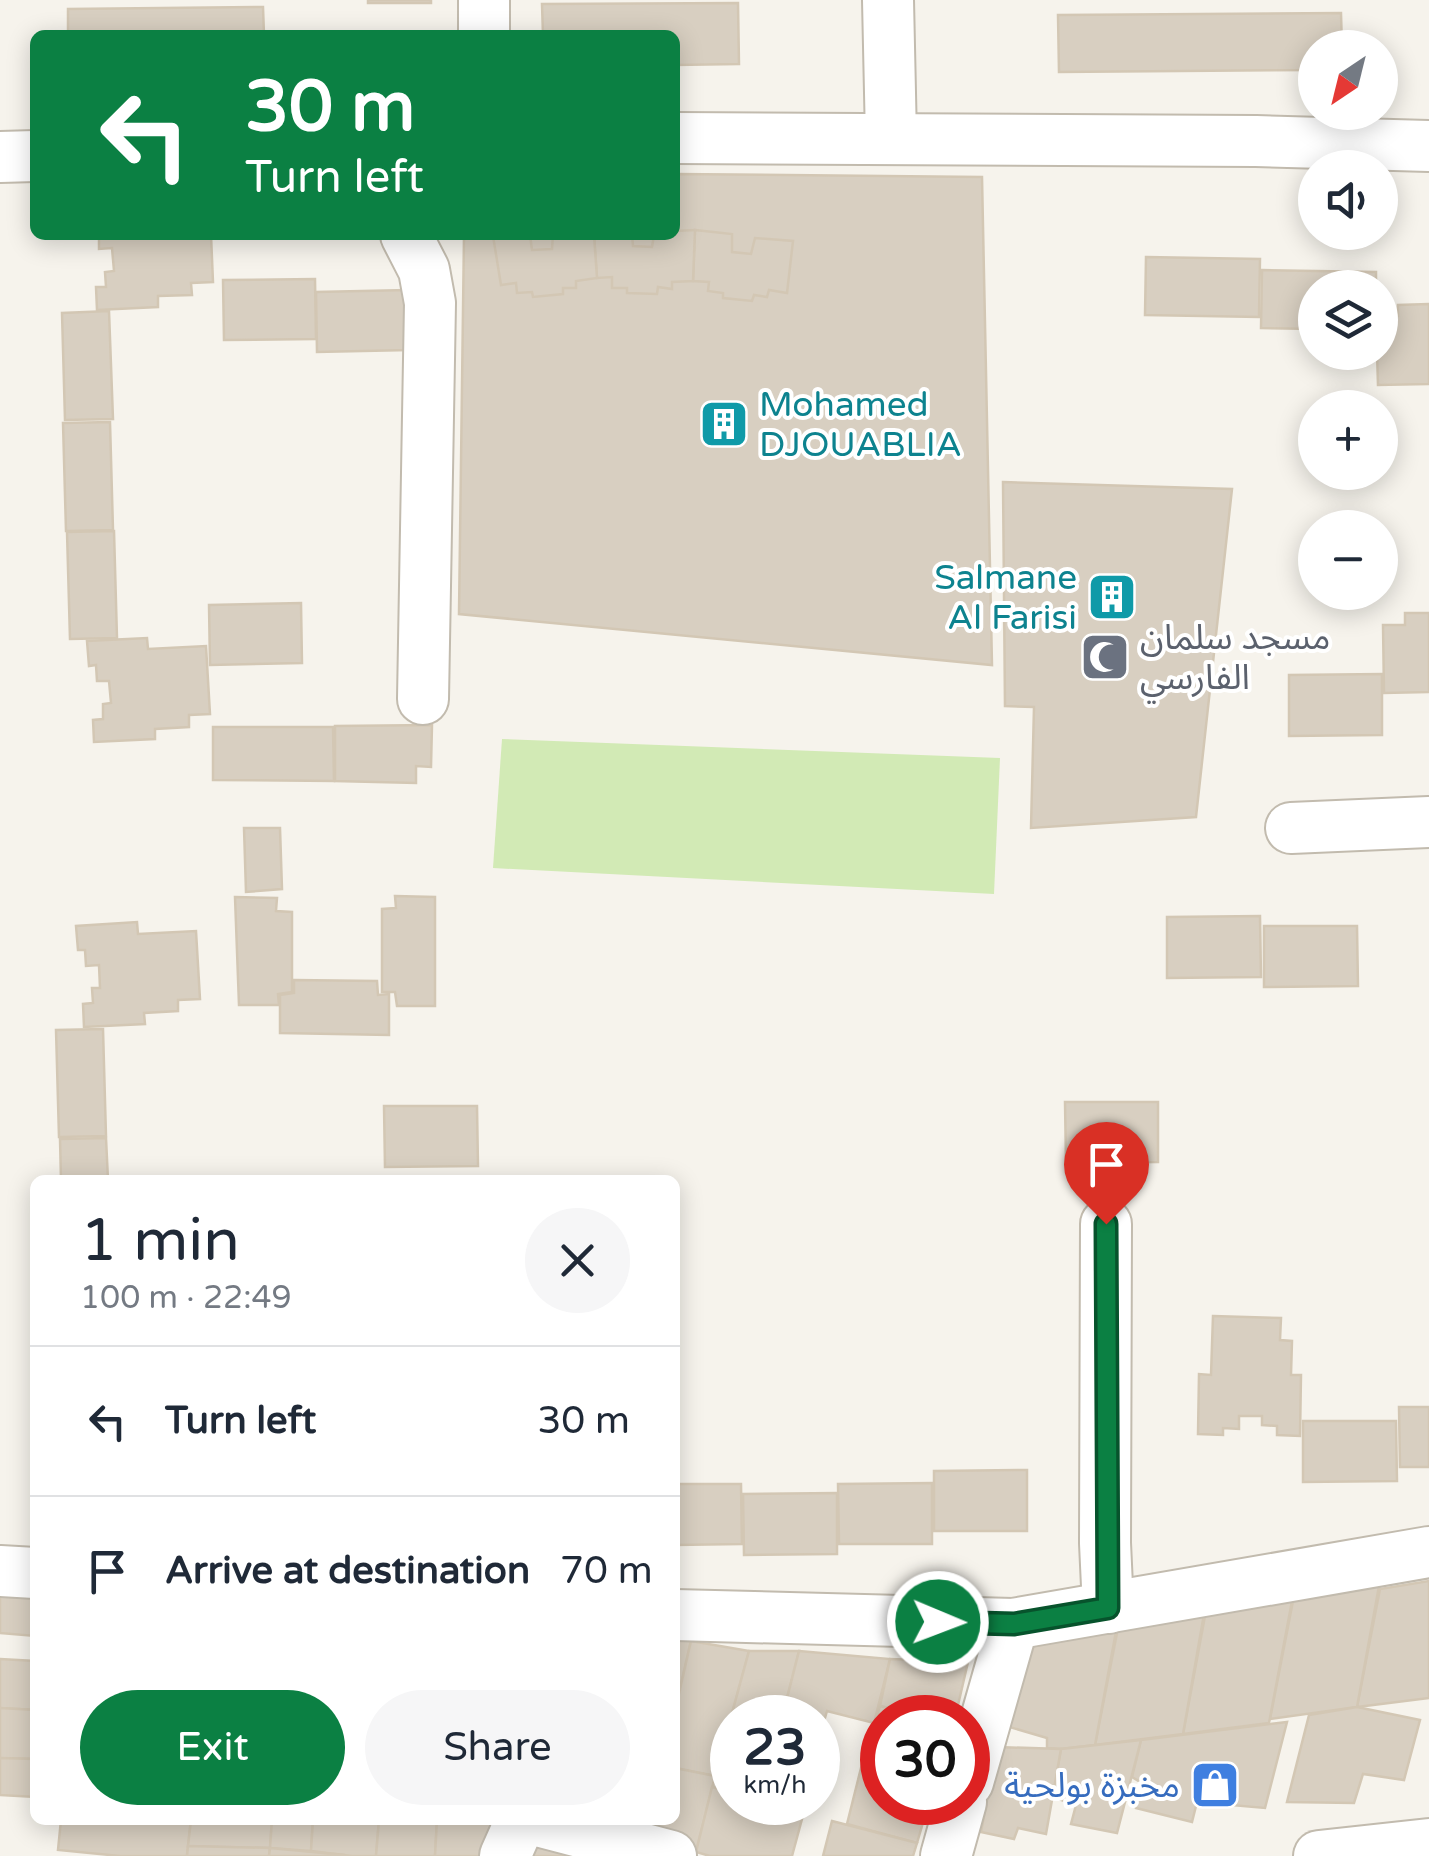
<!DOCTYPE html>
<html lang="en">
<head>
<meta charset="utf-8">
<style>
  :root { --surface:#fff; --page:#f6f6f7; --text:#1f2937; --muted:#747a83; --line:#e0e1e3; --accent:#0b8043 }
  body { margin:0; font-family:"Varela Round","Noto Sans Arabic",sans-serif; background:var(--page); color:var(--text); height:100vh; display:flex; flex-direction:column; font-size:38px; white-space:nowrap }
  * { box-sizing:border-box; margin:0 }
  p { font-size:32px; color:var(--muted) }
  .icon { flex:none; width:55px; height:55px; fill:none; stroke:currentColor; stroke-width:2; stroke-linecap:round; stroke-linejoin:round }
  .map { position:relative; flex:1; overflow:hidden }
  .drawer { position:absolute; left:30px; top:1175px; width:650px; height:650px; display:flex; flex-direction:column; background:var(--surface); border-radius:15px; box-shadow:0 5px 25px #0003 }
  .drawer>* { flex:none }
  .hud { position:absolute; left:30px; top:30px; width:650px; height:210px; border-radius:15px; box-shadow:0 5px 25px #0003; background:#0b8043; color:#fff; overflow:hidden }
  .needle { width:65px; rotate:215deg }
  .fabs { position:absolute; left:1298px; top:30px; display:grid; gap:20px }
  .fabs a { display:grid; place-items:center; width:100px; height:100px; border-radius:50%; background:var(--surface); box-shadow:0 5px 25px #0003; font-size:50px }
  .speed { position:absolute; left:710px; top:1695px; display:flex; gap:20px; font-size:50px; font-weight:700; text-align:center }
  .speed>* { display:grid; place-content:center; width:130px; height:130px; border-radius:50%; background:var(--surface); box-shadow:0 5px 25px #0003; line-height:1 }
  .speed small { font-size:25px; font-weight:400 }
  .speed .limit { border:15px solid #d22; background:#fff; color:#111 }
  .pin { position:absolute; display:grid; place-items:center; width:85px; height:85px; color:#fff; margin:-102px -42px; border-radius:50% 50% 50% 0; rotate:-45deg; box-shadow:0 0 10px #0007 }
  .pin .icon { rotate:45deg }
  .me { position:absolute; width:110px; margin:-55px; rotate:91deg; stroke-linejoin:round; filter:drop-shadow(0 0 8px #0008) }
  .turn { display:flex; align-items:center; gap:35px; height:210px; padding:0 50px; font-size:45px }
  .turn .icon { width:130px; height:130px; stroke-width:2.5 }
  .turn b { display:block; font-size:70px; line-height:85px }
  .round { display:grid; place-items:center; flex:none; width:105px; height:105px; border-radius:52px; background:var(--page) }
  .overview { display:flex; align-items:center; justify-content:space-between; height:170px; padding:0 50px }
  h1 { font-size:60px; font-weight:600; line-height:75px }
  .action { display:flex; gap:20px; margin-top:auto; padding:20px 50px }
  .action a { flex:1; height:115px; border-radius:60px; background:var(--accent); color:#fff; font-size:40px; font-weight:600; line-height:115px; text-align:center }
  .action a+a { background:var(--page); color:var(--text) }
  ul { padding:0; list-style:none }
  li { display:flex; align-items:center; gap:30px; height:150px; padding:0 50px; border-top:2px solid var(--line) }
  li div { flex:1 }
  li b { display:block; font-size:38px }
  li em { font-style:normal }
  .map>svg:first-child { display:block }
</style>
</head>
<body>
<div class="map">
<svg width="1429" height="1856" viewBox="0 0 1429 1856">
  <rect width="100%" height="100%" fill="#f6f3ec"/>
  <path fill="#d2eab5" d="M 502,739 L 1000,758 L 994,894 L 493,868 Z"/>
  <g fill="#d8cfc1" stroke="#d3c7b4" stroke-width="2.5">
    <rect x="368" y="0" width="63" height="3"/>
    <path d="M 738,3 L 739,64 L 675,65 L 675,35 L 543,35 L 542,4 Z"/>
    <path d="M 263,7 L 264,35 L 68,35 L 68,9 Z"/>
    <path d="M 1341,13 L 1342,48 L 1315,48 L 1315,70 L 1059,72 L 1058,15 Z"/>
    <path d="M 675,174 L 982,177 L 992,665 L 459,614 L 464,235 L 675,235 Z"/>
    <path d="M 695,230 L 732,234 L 732,252 L 751,254 L 755,238 L 793,241 L 787,293 L 769,290 L 767,297 L 754,295 L 752,301 L 723,298 L 723,293 L 708,291 L 709,282 L 693,281 Z"/>
    <path d="M 695,230 L 693,281 L 672,282 L 672,289 L 658,287 L 657,294 L 627,293 L 627,288 L 612,288 L 612,277 L 597,278 L 594,235 L 632,235 L 633,246 L 652,247 L 654,235 L 675,235 L 675,231 Z"/>
    <path d="M 99,235 L 211,235 L 213,282 L 191,283 L 192,295 L 158,296 L 158,307 L 97,310 L 96,287 L 106,287 L 105,272 L 114,271 L 112,248 L 99,249 Z"/>
    <path d="M 530,235 L 532,250 L 552,249 L 553,235 L 594,235 L 597,278 L 576,281 L 576,288 L 563,288 L 563,294 L 533,297 L 532,292 L 517,293 L 516,283 L 501,285 L 493,236 Z"/>
    <path d="M 1146,257 L 1260,259 L 1259,317 L 1145,315 Z"/>
    <path d="M 1262,270 L 1376,272 L 1376,288 L 1315,288 L 1315,329 L 1261,328 Z"/>
    <path d="M 315,279 L 316,339 L 224,340 L 223,280 Z"/>
    <path d="M 407,290 L 409,350 L 317,352 L 316,292 Z"/>
    <path d="M 1429,304 L 1429,384 L 1378,385 L 1377,352 L 1380,352 L 1380,317 L 1398,316 L 1398,305 Z"/>
    <path d="M 109,311 L 113,419 L 65,420 L 62,313 Z"/>
    <path d="M 110,422 L 113,530 L 66,531 L 63,423 Z"/>
    <path d="M 1003,482 L 1232,489 L 1196,817 L 1031,828 L 1034,707 L 1005,706 Z"/>
    <path d="M 114,531 L 117,638 L 70,639 L 67,532 Z"/>
    <path d="M 301,603 L 302,663 L 210,665 L 209,605 Z"/>
    <path d="M 1405,613 L 1429,613 L 1429,692 L 1384,693 L 1383,625 L 1405,625 Z"/>
    <path d="M 147,638 L 148,649 L 206,646 L 210,714 L 189,715 L 189,727 L 155,729 L 155,739 L 94,742 L 93,720 L 103,719 L 103,704 L 111,703 L 109,681 L 97,681 L 96,665 L 89,666 L 87,641 Z"/>
    <path d="M 1382,674 L 1382,735 L 1289,736 L 1289,675 Z"/>
    <path d="M 432,725 L 431,767 L 416,766 L 416,783 L 335,781 L 335,726 Z"/>
    <path d="M 213,727 L 333,727 L 334,781 L 213,780 Z"/>
    <path d="M 244,828 L 280,828 L 282,889 L 246,892 Z"/>
    <path d="M 395,896 L 435,897 L 435,1006 L 397,1006 L 395,992 L 382,992 L 382,909 L 396,908 Z"/>
    <path d="M 235,897 L 277,898 L 276,911 L 292,912 L 292,992 L 278,994 L 279,1005 L 239,1005 Z"/>
    <path d="M 1260,916 L 1261,977 L 1167,978 L 1167,917 Z"/>
    <path d="M 137,922 L 138,934 L 196,931 L 200,999 L 178,1000 L 178,1011 L 144,1013 L 145,1024 L 84,1027 L 83,1004 L 93,1003 L 92,988 L 100,988 L 99,965 L 86,966 L 85,950 L 78,950 L 76,926 Z"/>
    <path d="M 1264,926 L 1357,926 L 1358,986 L 1264,987 Z"/>
    <path d="M 294,980 L 377,981 L 378,995 L 389,994 L 389,1035 L 280,1033 L 280,995 L 294,993 Z"/>
    <path d="M 103,1029 L 106,1136 L 59,1137 L 56,1030 Z"/>
    <path d="M 1065,1102 L 1158,1102 L 1158,1162 L 1066,1163 Z"/>
    <path d="M 384,1106 L 477,1106 L 478,1166 L 385,1167 Z"/>
    <path d="M 106,1138 L 108,1180 L 61,1180 L 60,1139 Z"/>
    <path d="M 1213,1316 L 1281,1318 L 1280,1340 L 1292,1341 L 1291,1375 L 1301,1375 L 1300,1436 L 1277,1435 L 1277,1426 L 1262,1425 L 1262,1416 L 1239,1416 L 1239,1429 L 1223,1428 L 1223,1435 L 1198,1434 L 1199,1374 L 1211,1375 Z"/>
    <path d="M 1399,1407 L 1429,1407 L 1429,1467 L 1400,1467 Z"/>
    <path d="M 1303,1421 L 1396,1421 L 1397,1481 L 1303,1482 Z"/>
    <path d="M 1027,1470 L 1027,1531 L 934,1531 L 934,1471 Z"/>
    <path d="M 932,1483 L 932,1544 L 839,1544 L 838,1484 Z"/>
    <path d="M 675,1484 L 741,1484 L 742,1544 L 675,1545 Z"/>
    <path d="M 837,1493 L 837,1554 L 744,1555 L 743,1494 Z"/>
    <path d="M 1429,1581 L 1429,1698 L 1357,1707 L 1380,1589 Z"/>
    <path d="M 1379,1586 L 1357,1707 L 1270,1719 L 1293,1601 Z"/>
    <path d="M 0,1593 L 35,1595 L 35,1636 L 0,1633 Z"/>
    <path d="M 1292,1601 L 1269,1723 L 1183,1734 L 1205,1616 Z"/>
    <path d="M 1204,1614 L 1183,1734 L 1095,1745 L 1118,1628 Z"/>
    <path d="M 1117,1626 L 1095,1745 L 1061,1749 L 1047,1748 L 1047,1738 L 1006,1726 L 1031,1640 Z"/>
    <path d="M 675,1640 L 691,1641 L 675,1711 Z"/>
    <path d="M 691,1641 L 749,1651 L 715,1776 L 675,1768 L 675,1711 Z"/>
    <path d="M 749,1651 L 799,1651 L 782,1718 L 732,1718 L 732,1792 L 712,1787 Z"/>
    <path d="M 799,1651 L 890,1659 L 874,1723 L 827,1711 L 818,1742 L 818,1718 L 782,1718 Z"/>
    <path d="M 0,1659 L 35,1661 L 35,1710 L 0,1708 Z"/>
    <path d="M 890,1659 L 968,1662 L 955,1718 L 931,1718 L 880,1706 Z"/>
    <path d="M 880,1706 L 931,1718 L 882,1718 L 882,1769 L 862,1764 Z"/>
    <path d="M 1357,1707 L 1420,1720 L 1404,1780 L 1363,1774 L 1354,1803 L 1287,1802 L 1309,1715 Z"/>
    <path d="M 0,1708 L 35,1710 L 35,1759 L 0,1758 Z"/>
    <path d="M 1287,1722 L 1265,1808 L 1197,1802 L 1192,1822 L 1136,1808 L 1140,1782 L 1132,1777 L 1141,1740 Z"/>
    <path d="M 1141,1740 L 1117,1833 L 1071,1824 L 1076,1805 L 1052,1797 L 1061,1749 Z"/>
    <path d="M 997,1747 L 1061,1749 L 1046,1834 L 1018,1828 L 1014,1839 L 981,1832 Z"/>
    <path d="M 0,1758 L 35,1759 L 35,1797 L 0,1795 Z"/>
    <path d="M 862,1764 L 882,1769 L 882,1802 L 929,1802 L 917,1843 L 847,1824 Z"/>
    <path d="M 675,1768 L 715,1776 L 696,1852 L 639,1837 L 645,1820 L 675,1820 Z"/>
    <path d="M 712,1787 L 732,1792 L 732,1802 L 780,1802 L 805,1808 L 792,1856 L 710,1856 L 696,1852 Z"/>
    <path d="M 61,1820 L 191,1820 L 187,1856 L 120,1856 L 58,1850 Z"/>
    <path d="M 191,1820 L 272,1820 L 270,1848 L 188,1846 Z"/>
    <path d="M 272,1820 L 313,1820 L 311,1851 L 270,1848 Z"/>
    <path d="M 313,1820 L 379,1820 L 376,1856 L 352,1856 L 311,1851 Z"/>
    <path d="M 379,1820 L 437,1820 L 435,1856 L 376,1856 Z"/>
    <path d="M 437,1820 L 503,1820 L 482,1856 L 435,1856 Z"/>
    <path d="M 832,1821 L 917,1843 L 913,1856 L 823,1856 Z"/>
    <path d="M 520,1835 L 598,1856 L 512,1856 Z"/>
    <path d="M 188,1846 L 270,1848 L 269,1856 L 187,1856 Z"/>
    <path d="M 270,1848 L 344,1855 L 344,1856 L 269,1856 Z"/>
  </g>
  <g fill="none" stroke-linecap="round" stroke-linejoin="round">
    <g stroke="#c2bbae" stroke-width="54">
      <g id="minor">
        <path d="M 484,0 L 484,35"/>
        <path d="M 888,0 L 891,139"/>
        <path d="M 675,138 L 1256,141 L 1429,146"/>
        <path d="M 0,157 L 35,156"/>
        <path d="M 406,235 L 424,270 L 430,303 L 423,699"/>
        <path d="M 1291,828 L 1429,822"/>
        <path d="M 1106,1224 L 1105,1543 L 1108,1608"/>
        <path d="M 0,1571 L 35,1573"/>
        <path d="M 675,1615 L 1013,1624 L 1429,1552"/>
        <path d="M 968,1782 L 1013,1624"/>
        <path d="M 534,1820 L 671,1856"/>
        <path d="M 505,1856 L 521,1820"/>
        <path d="M 946,1856 L 961,1802"/>
        <path d="M 1319,1856 L 1429,1844"/>
      </g>
    </g>
    <use href="#minor" stroke="#fff" stroke-width="50"/>
  </g>
  <g fill="none" stroke-linecap="round" stroke-linejoin="round">
    <g stroke="#07532c" stroke-width="25">
      <path id="route" d="M 938,1622 L 1014,1624 L 1108,1608 L 1106,1224"/>
    </g>
    <use href="#route" stroke="#0b8043" stroke-width="18"/>
  </g>
  <defs>
    <g id="building-square" transform="scale(2.5)"><rect x="-9" y="-9" width="18" height="18" rx="4" fill="#0f9aa8" stroke="#fff"/><path d="M-4-6H4V6H1V3H-1V6H-4ZM-2.5-4.3h1.7v1.8h-1.7ZM.8-4.3h1.7v1.8H.8ZM-2.5-1h1.7V.8h-1.7ZM.8-1h1.7V.8H.8Z" fill="#fff"/></g>
    <g id="mosque-square" transform="scale(2.5)"><rect x="-9" y="-9" width="18" height="18" rx="4" fill="#6b7280" stroke="#fff"/><path d="M3.5-4.9A6 6 0 1 0 3.5 4.9A5 5 0 1 1 3.5-4.9Z" fill="#fff"/></g>
    <g id="shop-square" transform="scale(2.5)"><rect x="-9" y="-9" width="18" height="18" rx="4" fill="#3f7fe0" stroke="#fff"/><path d="M-5-2.5h2.3a2.7 3.5 0 0 1 5.4 0H5L5.5 6h-11ZM-1.5-2.5h3a1.5 2.3 0 0 0-3 0Z" fill="#fff"/></g>
  </defs>
  <g fill-rule="evenodd">
    <use href="#building-square" x="724" y="424"/>
    <use href="#building-square" x="1112" y="597"/>
    <use href="#mosque-square" x="1105" y="657"/>
    <use href="#shop-square" x="1215" y="1785"/>
  </g>
  <g text-anchor="middle" stroke-width="8" stroke-linejoin="round" paint-order="stroke">
    <g font-size="35" fill="#0d838f" stroke="#fff" text-anchor="start">
      <text x="759" y="416">Mohamed<tspan x="759" dy="40">DJOUABLIA</tspan></text>
      <text x="1077" y="589" text-anchor="end">Salmane<tspan x="1077" dy="40">Al Farisi</tspan></text>
    </g>
    <g font-size="35" fill="#5b616d" stroke="#fff" text-anchor="start">
      <text x="1140" y="649">مسجد سلمان<tspan x="1140" dy="40">الفارسي</tspan></text>
    </g>
    <g font-size="35" fill="#366cbe" stroke="#fff" text-anchor="end">
      <text x="1180" y="1797">مخبزة بولحية</text>
    </g>
  </g>
</svg>
<div class="fabs">
<a><svg class="needle" viewBox="-14 -14 28 28"><path d="M0-13l5 13h-10z" fill="#e53935"/><path d="M0 13l5-13h-10z" fill="#747a83"/></svg></a>
<a><svg class="icon" aria-label="sound" viewBox="0 0 24 24"><path d="M4 9h4l5-4v14l-5-4H4zM17 9q2 3 0 6"/></svg></a>
<a><svg class="icon" aria-label="layers" viewBox="0 0 24 24"><path d="M12 4l9 5-9 5-9-5zM3 14l9 5 9-5"/></svg></a>
<a>+</a>
<a>−</a>
</div>
<div class="speed"><div>23<small>km/h</small></div><div class="limit">30</div></div>
<div class="pin" style="left:1106px;top:1224px;background:#d93025"><svg class="icon" aria-label="arrive" viewBox="0 0 24 24"><path d="M6 21V4h12l-3 4 3 4H6"/></svg></div>
<svg class="me" style="left:938px;top:1622px" viewBox="-20 -20 40 40"><circle r="17" fill="#0b8043" stroke="#fff" stroke-width="3"/><path d="M0-11L8 9 0 5-8 9z" fill="#fff"/></svg>
<div class="hud">
<div class="turn"><svg class="icon" aria-label="left" viewBox="0 0 24 24"><path d="M17 20v-9H6M10 6l-5 5 5 5"/></svg><div><b>30 m</b>Turn left</div></div>
</div>
<section class="drawer">
<div class="overview"><div><h1>1 min</h1><p>100 m · 22:49</p></div><a class="round"><svg class="icon" aria-label="close" viewBox="0 0 24 24"><path d="M6 6l12 12M18 6L6 18"/></svg></a></div>
<ul>
<li><svg class="icon" aria-label="left" viewBox="0 0 24 24"><path d="M17 20v-9H6M10 6l-5 5 5 5"/></svg><div><b>Turn left</b></div><em>30 m</em></li>
<li><svg class="icon" aria-label="arrive" viewBox="0 0 24 24"><path d="M6 21V4h12l-3 4 3 4H6"/></svg><div><b>Arrive at destination</b></div><em>70 m</em></li>
</ul>
<div class="action"><a>Exit</a><a>Share</a></div>
</section>
</div>
</body>
</html>
